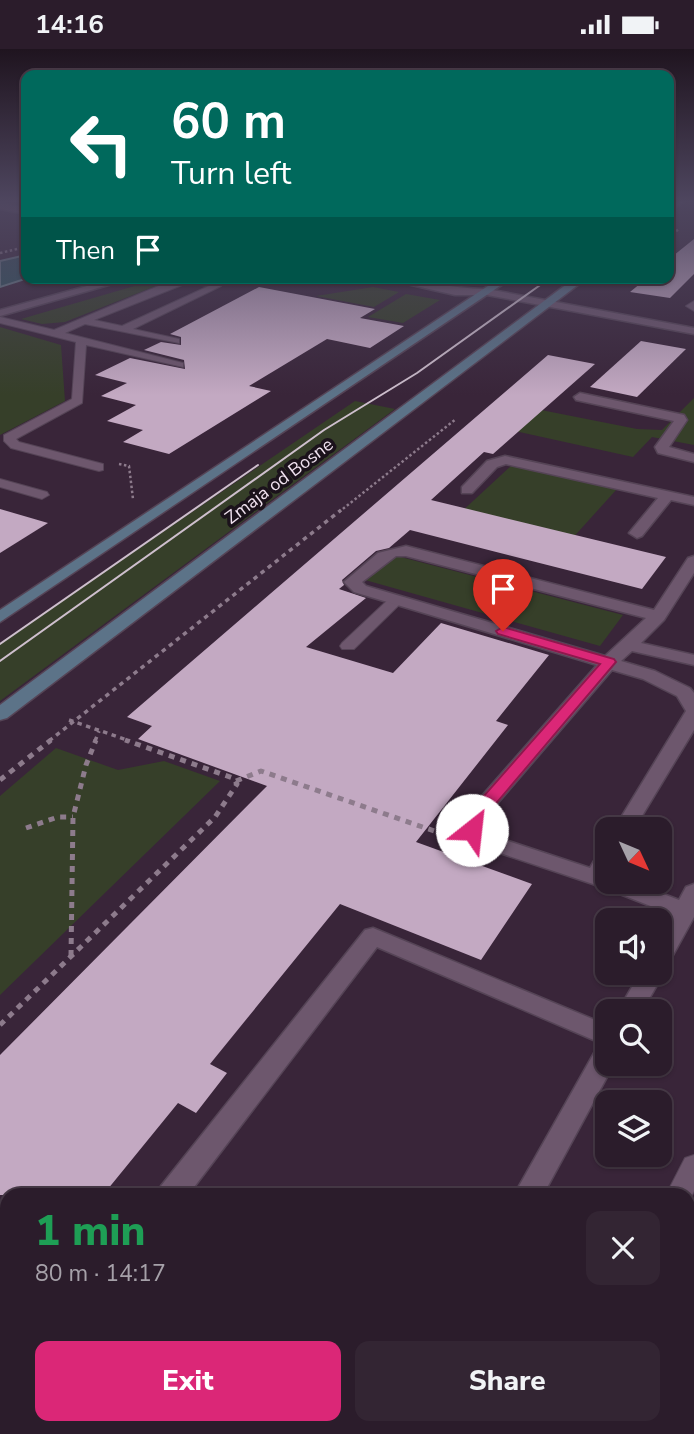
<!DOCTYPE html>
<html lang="en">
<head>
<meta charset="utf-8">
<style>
  :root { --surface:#2b1c2b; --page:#332533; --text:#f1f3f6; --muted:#a6a1a9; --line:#473a47; --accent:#db2777 }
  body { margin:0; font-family:"Nunito Sans",sans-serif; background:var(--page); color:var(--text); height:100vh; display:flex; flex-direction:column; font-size:26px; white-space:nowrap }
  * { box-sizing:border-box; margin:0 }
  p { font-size:23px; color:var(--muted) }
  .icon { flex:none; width:38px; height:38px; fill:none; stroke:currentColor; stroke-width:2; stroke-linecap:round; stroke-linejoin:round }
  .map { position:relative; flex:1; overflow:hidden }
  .panel { position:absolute; left:0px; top:1139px; width:695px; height:247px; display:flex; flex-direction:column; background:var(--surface); border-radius:21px 21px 0 0; box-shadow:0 2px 5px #0004,0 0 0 2px var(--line) }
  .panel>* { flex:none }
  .guide { position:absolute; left:21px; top:21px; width:653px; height:214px; border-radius:14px; box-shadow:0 2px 5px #0004,0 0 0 2px var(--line); background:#00695c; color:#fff; overflow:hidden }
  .needle { width:46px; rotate:134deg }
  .tools { position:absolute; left:595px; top:768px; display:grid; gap:14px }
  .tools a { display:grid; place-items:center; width:77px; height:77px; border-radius:14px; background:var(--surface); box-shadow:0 2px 5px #0004,0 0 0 2px var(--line); font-size:35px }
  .pin { position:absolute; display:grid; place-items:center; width:60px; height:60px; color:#fff; margin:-72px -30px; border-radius:50% 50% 50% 0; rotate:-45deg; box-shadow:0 0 7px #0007 }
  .pin .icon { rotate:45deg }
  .me { position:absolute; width:77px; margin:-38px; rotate:29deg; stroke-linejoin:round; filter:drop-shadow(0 0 5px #0008) }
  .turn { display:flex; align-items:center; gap:24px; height:147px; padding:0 35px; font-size:32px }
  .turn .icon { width:91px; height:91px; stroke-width:2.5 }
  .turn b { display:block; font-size:49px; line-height:60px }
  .then { display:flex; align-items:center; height:66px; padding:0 35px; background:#0003; gap:14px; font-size:26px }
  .round { display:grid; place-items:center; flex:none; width:74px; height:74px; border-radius:14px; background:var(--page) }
  .head { display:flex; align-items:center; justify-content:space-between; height:119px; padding:0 35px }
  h1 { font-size:42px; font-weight:800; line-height:52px; color:#1e9e55 }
  .button { display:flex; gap:14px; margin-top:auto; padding:14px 35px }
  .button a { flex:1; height:80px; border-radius:14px; background:var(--accent); color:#fff; font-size:28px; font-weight:800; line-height:80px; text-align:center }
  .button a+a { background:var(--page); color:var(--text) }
  .status { display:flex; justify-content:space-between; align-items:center; height:49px; padding:0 35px; background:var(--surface); direction:ltr }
  .status svg { height:19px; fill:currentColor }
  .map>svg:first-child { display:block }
</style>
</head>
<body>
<div class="status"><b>14:16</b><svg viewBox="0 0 49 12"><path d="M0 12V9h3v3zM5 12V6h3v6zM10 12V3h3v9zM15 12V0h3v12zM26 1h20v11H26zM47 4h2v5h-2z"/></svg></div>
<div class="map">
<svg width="694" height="1385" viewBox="0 0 694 1385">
  <rect width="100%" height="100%" fill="#392539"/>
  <g fill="#363f29">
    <path d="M 162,229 L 176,229 L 65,273 L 42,275 L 21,270 Z"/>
    <path d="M 373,238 L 399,243 L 374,258 L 316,247 Z"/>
    <path d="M 406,245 L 440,251 L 403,274 L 368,268 Z"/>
    <path d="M 0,278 L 61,296 L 65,352 L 0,386 Z"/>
    <path d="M 694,349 L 694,396 L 652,388 L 633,408 L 501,379 L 526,358 L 637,380 L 662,381 Z"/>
    <path d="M 355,352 L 395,360 L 0,652 L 0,594 Z"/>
    <path d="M 512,416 L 617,440 L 570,492 L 459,465 Z"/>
    <path d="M 393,506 L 623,566 L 600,597 L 365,531 Z"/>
    <path d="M 56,699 L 118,721 L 164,712 L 220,732 L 0,946 L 0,747 Z"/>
  </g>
  <path fill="#2d545d" stroke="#687f89" stroke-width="2" d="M 26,206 L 28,229 L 0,238 L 0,212 Z"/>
  <g fill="#c3a9c2">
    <path d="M 694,190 L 694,225 L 670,249 L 630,243 L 647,229 L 668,229 L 668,211 Z"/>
    <path d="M 259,238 L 375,260 L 360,269 L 404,277 L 370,299 L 327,290 L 249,337 L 271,342 L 169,405 L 123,393 L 143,381 L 107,372 L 136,356 L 101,347 L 127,334 L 95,326 L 130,309 L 185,320 L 184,311 L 144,301 L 161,293 L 181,296 L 181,288 L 170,285 Z"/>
    <path d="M 641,292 L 686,300 L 637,348 L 590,338 Z"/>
    <path d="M 548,306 L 595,315 L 493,405 L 484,403 L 431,451 L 666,508 L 642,540 L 410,481 L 389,499 L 376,502 L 342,531 L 344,536 L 339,540 L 366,549 L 306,598 L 393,624 L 441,574 L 549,606 L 496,672 L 508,676 L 416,793 L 532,835 L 481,911 L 340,855 L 210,1015 L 227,1024 L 196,1064 L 178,1054 L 103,1146 L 0,1146 L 0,1006 L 267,737 L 138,690 L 152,677 L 127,668 Z"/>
    <path d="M 0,460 L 48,474 L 0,504 Z"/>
  </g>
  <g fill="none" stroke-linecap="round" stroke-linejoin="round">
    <g stroke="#554456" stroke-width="2">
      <g id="service">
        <path d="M 183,229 L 216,232 L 221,237 L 133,280 L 179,290 L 179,294 L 85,275 L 65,284 L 183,314 L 183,318 L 86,296 L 82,354 L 16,390 L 19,393 L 103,415 L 103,421 L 99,422 L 11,399 L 4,392 L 4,386 L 72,350 L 76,293 L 0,274 L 0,268 L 54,281 L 168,233 ZM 187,234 L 209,237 L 122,277 L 94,271 Z"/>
        <path d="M 694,252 L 694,262 L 686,257 Z"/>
        <path d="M 0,430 L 47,443 L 49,446 L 42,450 L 0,438 Z"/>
        <path d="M 396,547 L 401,548 L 403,551 L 401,554 L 354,600 L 342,600 L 340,597 L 342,594 L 391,548 Z"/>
        <path d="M 694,1106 L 694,1142 L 688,1154 L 688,1146 L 666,1146 L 685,1109 Z"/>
        <path d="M 688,1360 L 694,1363 L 694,1385 L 677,1385 L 675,1379 L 688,1379 Z"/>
      </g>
    </g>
    <g stroke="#554456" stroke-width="3">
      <g id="minor">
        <path d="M 116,229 L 133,229 L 0,267 L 0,261 Z"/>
        <path d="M 580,344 L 684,366 L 687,371 L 669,398 L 694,405 L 694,413 L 658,404 L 655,398 L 674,372 L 576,351 L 574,348 Z"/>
        <path d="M 505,407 L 694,448 L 694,456 L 671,451 L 642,487 L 637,489 L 629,484 L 658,449 L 506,415 L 497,418 L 472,444 L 462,444 L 462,438 L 487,412 Z"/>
        <path d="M 406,497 L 654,561 L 688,509 L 694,507 L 694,524 L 664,571 L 641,594 L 694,606 L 694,616 L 632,602 L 621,612 L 655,622 L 690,639 L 694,644 L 694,681 L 634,780 L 614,780 L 686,662 L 677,647 L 643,630 L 612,621 L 483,771 L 483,779 L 490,786 L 590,819 L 599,803 L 607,801 L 607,833 L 632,833 L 679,851 L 686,838 L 694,835 L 694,868 L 668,915 L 660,918 L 664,924 L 642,962 L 618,962 L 640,924 L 660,924 L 660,887 L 671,865 L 602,838 L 476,796 L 462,781 L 466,765 L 597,616 L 354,543 L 344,533 L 378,504 ZM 396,507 L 406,507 L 646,569 L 605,607 L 366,537 L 362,533 Z"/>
        <path d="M 373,879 L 607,976 L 607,1015 L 614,1015 L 543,1146 L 514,1146 L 598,997 L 603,995 L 377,898 L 188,1146 L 157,1146 L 161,1137 L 365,881 Z"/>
        <path d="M 7,1340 L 7,1378 L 0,1381 L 0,1343 Z"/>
        <path d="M 381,1379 L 415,1379 L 413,1385 L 379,1385 Z"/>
      </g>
    </g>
    <g stroke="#554456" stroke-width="3">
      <g id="tertiary">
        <path d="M 0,154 L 26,159 L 26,165 L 0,160 Z"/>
        <path d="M 381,229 C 418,229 449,240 487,240 L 694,279 L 694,285 L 487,246 L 455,246 Z"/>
      </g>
    </g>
    <g stroke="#554456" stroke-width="3">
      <g id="secondary">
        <path d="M 674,152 L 684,152 L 668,164 L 668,156 Z"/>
        <path d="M 500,229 L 512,229 L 0,573 L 0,561 Z"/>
        <path d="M 575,229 L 587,229 L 7,669 L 0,671 L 0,656 Z"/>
      </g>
    </g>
    <g stroke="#8d7b8c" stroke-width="2.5" stroke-dasharray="2.5 2.5" stroke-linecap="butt">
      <path d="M 668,188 L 679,180"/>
      <path d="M 0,204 L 26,198"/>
      <path d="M 343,229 L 366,234"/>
      <path d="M 119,415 L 129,417 L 133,450"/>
      <path d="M 339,463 L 456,370"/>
    </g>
    <g stroke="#8d7b8c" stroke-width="3.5" stroke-dasharray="4.5 4.5" stroke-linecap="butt">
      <path d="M 69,671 L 130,692"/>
      <path d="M 49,692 L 341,461"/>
      <path d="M 95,692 L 99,682"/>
    </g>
    <g stroke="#8d7b8c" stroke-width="5" stroke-dasharray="6 6" stroke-linecap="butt">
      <path d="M 0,731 L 51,691"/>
      <path d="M 236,732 L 261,722 L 440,784 L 447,783"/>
      <path d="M 26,779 L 58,768 L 73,768"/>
      <path d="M 71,907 L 73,768 L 86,716 L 96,691"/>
      <path d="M 0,976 L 215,768 L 237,735 L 233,729 L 125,691"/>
    </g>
    <use href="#service" fill="#6d576d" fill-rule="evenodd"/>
    <use href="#minor" fill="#6d576d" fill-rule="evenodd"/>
    <use href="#tertiary" fill="#6d576d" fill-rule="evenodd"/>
    <use href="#secondary" fill="#5c7388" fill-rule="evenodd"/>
    <g stroke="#cebfcd" stroke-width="2">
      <path d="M 0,595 L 258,416"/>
      <path d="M 0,612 L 324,381 L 417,324 L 550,229"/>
    </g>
  </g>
  <linearGradient id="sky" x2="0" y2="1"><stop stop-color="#1f141f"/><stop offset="0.44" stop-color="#4e465f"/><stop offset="1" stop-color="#4e465f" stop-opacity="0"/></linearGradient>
  <rect width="694" height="346" fill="url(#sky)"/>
  <path fill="#db2777" stroke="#8e194d" stroke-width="2" d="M 503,578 L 614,610 L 616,613 L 482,771 L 479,785 L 472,787 L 464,781 L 467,766 L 600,615 L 498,585 L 496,582 Z"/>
  <g text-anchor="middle" stroke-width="7" stroke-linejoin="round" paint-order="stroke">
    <g font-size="18" fill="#f0e2ef" stroke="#1b121b">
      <text transform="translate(279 432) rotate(-37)" y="6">Zmaja od Bosne</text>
    </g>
  </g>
</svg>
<div class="tools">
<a><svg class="needle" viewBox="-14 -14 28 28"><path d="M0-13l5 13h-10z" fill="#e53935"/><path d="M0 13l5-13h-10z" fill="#a6a1a9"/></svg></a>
<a><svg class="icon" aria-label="sound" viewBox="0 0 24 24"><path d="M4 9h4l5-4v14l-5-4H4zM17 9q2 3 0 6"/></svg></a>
<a><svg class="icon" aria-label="search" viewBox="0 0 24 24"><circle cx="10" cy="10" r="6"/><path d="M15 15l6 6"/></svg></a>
<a><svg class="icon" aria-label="layers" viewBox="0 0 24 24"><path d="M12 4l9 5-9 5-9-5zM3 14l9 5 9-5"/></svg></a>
</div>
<div class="pin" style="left:503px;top:582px;background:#d93025"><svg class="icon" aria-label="arrive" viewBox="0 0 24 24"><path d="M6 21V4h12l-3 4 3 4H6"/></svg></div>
<svg class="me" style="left:472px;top:781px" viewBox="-20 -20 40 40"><circle r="19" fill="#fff"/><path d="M0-13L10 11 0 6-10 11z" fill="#db2777"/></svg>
<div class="guide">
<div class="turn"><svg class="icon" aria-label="left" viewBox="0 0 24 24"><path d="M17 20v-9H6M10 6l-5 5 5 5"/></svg><div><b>60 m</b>Turn left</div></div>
<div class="then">Then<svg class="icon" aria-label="arrive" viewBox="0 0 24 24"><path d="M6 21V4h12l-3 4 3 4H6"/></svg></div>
</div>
<section class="panel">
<div class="head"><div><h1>1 min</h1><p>80 m · 14:17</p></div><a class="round"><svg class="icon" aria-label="close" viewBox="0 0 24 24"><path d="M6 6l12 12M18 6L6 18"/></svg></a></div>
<div class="button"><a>Exit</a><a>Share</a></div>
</section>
</div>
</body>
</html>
